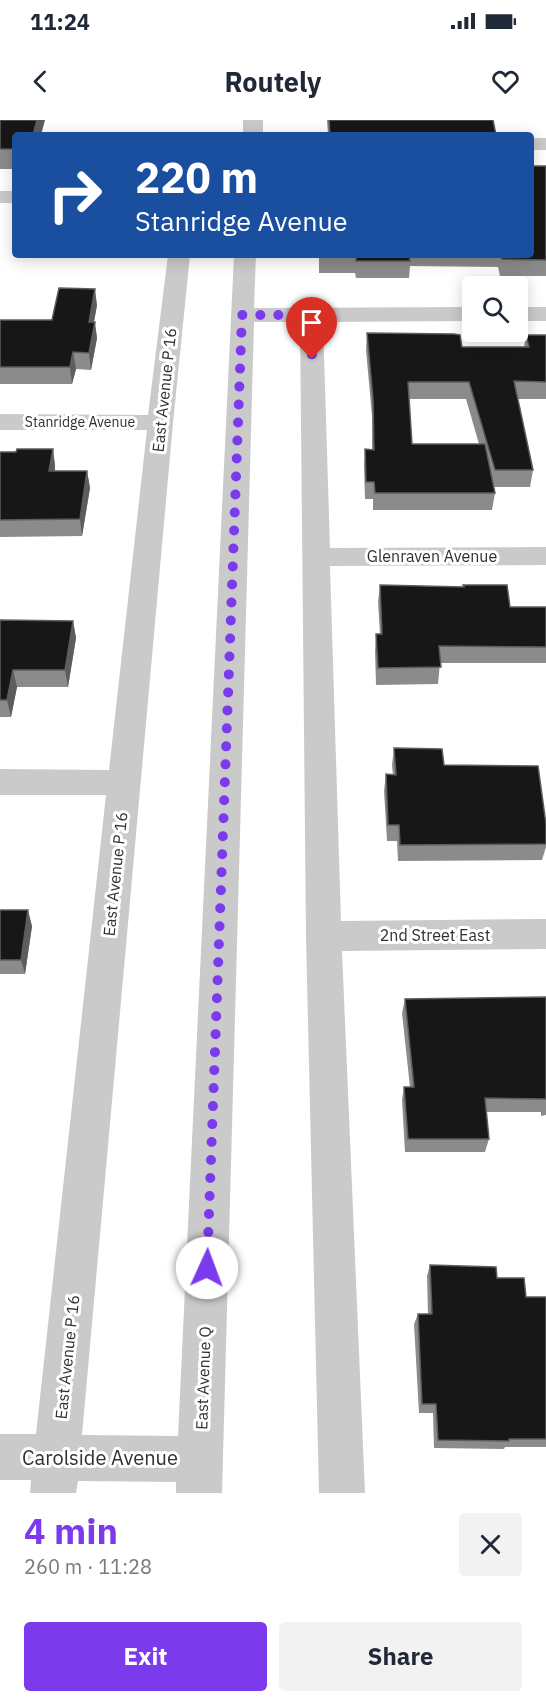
<!DOCTYPE html>
<html lang="en">
<head>
<meta charset="utf-8">
<style>
  :root { --surface:#fff; --page:#f2f2f3; --text:#1f2937; --muted:#747a83; --accent:#7c3aed }
  body { margin:0; font-family:"IBM Plex Sans",sans-serif; background:var(--page); color:var(--text); height:100vh; display:flex; flex-direction:column; font-size:22px; white-space:nowrap }
  * { box-sizing:border-box; margin:0 }
  p { font-size:20px; color:var(--muted) }
  .icon { flex:none; width:33px; height:33px; fill:none; stroke:currentColor; stroke-width:2; stroke-linecap:round; stroke-linejoin:round }
  .map { position:relative; height:1373px; overflow:hidden }
  .panel { display:flex; flex-direction:column; background:var(--surface); flex:1 }
  .panel>* { flex:none }
  .hud { position:absolute; left:12px; top:12px; width:522px; height:126px; border-radius:6px; box-shadow:0 3px 15px #0003; background:#1a4fa0; color:#fff; overflow:hidden }
  .controls { position:absolute; left:462px; top:156px; display:grid; gap:12px }
  .controls a { display:grid; place-items:center; width:66px; height:66px; border-radius:6px; background:var(--surface); box-shadow:0 3px 15px #0003; font-size:30px }
  .pin { position:absolute; display:grid; place-items:center; width:51px; height:51px; color:#fff; margin:-62px -26px; border-radius:50% 50% 50% 0; rotate:-45deg; box-shadow:0 0 6px #0007 }
  .pin .icon { rotate:45deg }
  .me { position:absolute; width:66px; margin:-33px; rotate:2deg; stroke-linejoin:round; filter:drop-shadow(0 0 4px #0008) }
  .turn { display:flex; align-items:center; gap:21px; height:126px; padding:0 24px; font-size:27px }
  .turn .icon { width:78px; height:78px; stroke-width:2.5 }
  .turn b { display:block; font-size:42px; line-height:51px }
  .round { display:grid; place-items:center; flex:none; width:63px; height:63px; border-radius:6px; background:var(--page) }
  .summary { display:flex; align-items:center; justify-content:space-between; height:102px; padding:0 24px }
  h1 { font-size:36px; font-weight:800; line-height:45px; color:var(--accent) }
  .action { display:flex; gap:12px; margin-top:auto; padding:12px 24px }
  .action a { flex:1; height:69px; border-radius:6px; background:var(--accent); color:#fff; font-size:24px; font-weight:800; line-height:69px; text-align:center }
  .action a+a { background:var(--page); color:var(--text) }
  .status { display:flex; justify-content:space-between; align-items:center; height:42px; padding:0 30px; background:var(--surface); direction:ltr }
  .status svg { height:16px; fill:currentColor }
  header { display:flex; justify-content:space-between; align-items:center; height:78px; padding:0 24px; background:var(--surface); font-size:27px; font-weight:800 }
  .map>svg:first-child { display:block }
</style>
</head>
<body>
<div class="status"><b>11:24</b><svg viewBox="0 0 49 12"><path d="M0 12V9h3v3zM5 12V6h3v6zM10 12V3h3v9zM15 12V0h3v12zM26 1h20v11H26zM47 4h2v5h-2z"/></svg></div>
<header><svg class="icon" aria-label="back" viewBox="0 0 24 24"><path d="M15 5l-7 7 7 7"/></svg>Routely<svg class="icon" aria-label="heart" viewBox="0 0 24 24"><path d="M12 20l-8-8c-3-5 5-10 8-4 3-6 11-1 8 4z"/></svg></header>
<div class="map">
<svg width="546" height="1373" viewBox="0 0 546 1373">
  <rect width="100%" height="100%" fill="#fff"/>
  <g fill="none" stroke-linecap="round" stroke-linejoin="round">
    <g fill="#cacaca" fill-rule="evenodd">
      <rect x="243" y="0" width="20" height="15"/>
      <rect x="531" y="18" width="15" height="12"/>
      <rect x="0" y="71" width="15" height="12"/>
      <path d="M 168,135 L 190,135 L 173,303 L 82,1315 L 178,1316 L 234,135 L 256,135 L 254,188 L 472,187 L 472,201 L 323,202 L 330,428 L 546,427 L 546,445 L 330,446 L 341,801 L 546,799 L 546,829 L 342,831 L 365,1373 L 319,1373 L 306,816 L 300,202 L 254,202 L 222,1373 L 176,1373 L 176,1362 L 78,1361 L 76,1373 L 30,1373 L 31,1360 L 0,1360 L 0,1314 L 36,1314 L 106,675 L 0,675 L 0,649 L 109,650 L 147,310 L 0,310 L 0,294 L 148,295 Z"/>
      <rect x="518" y="187" width="28" height="14"/>
    </g>
  </g>
  <g fill="#8b8b8b" fill-rule="evenodd">
    <path d="M 0,0 L 15,15 L 15,49 L 0,49 Z"/>
    <path d="M 327,0 L 493,0 L 496,15 L 328,15 Z"/>
    <path d="M 546,46 L 546,156 L 500,156 L 498,147 L 410,146 L 409,158 L 356,158 L 355,153 L 319,153 L 319,135 L 531,135 Z"/>
    <path d="M 97,185 L 94,202 L 97,218 L 91,250 L 76,249 L 72,264 L 0,264 L 0,200 L 52,200 Z"/>
    <path d="M 367,213 L 462,227 L 524,227 L 526,215 L 546,215 L 546,279 L 518,279 L 533,350 L 530,367 L 494,367 L 495,373 L 492,390 L 373,390 L 373,379 L 365,379 L 364,346 L 365,329 L 372,329 L 372,296 L 366,230 ZM 409,279 L 466,279 L 479,324 L 412,324 Z"/>
    <path d="M 53,329 L 55,346 L 55,351 L 87,351 L 90,368 L 82,416 L 0,417 L 0,332 L 16,332 Z"/>
    <path d="M 380,465 L 510,487 L 546,487 L 546,543 L 440,543 L 438,564 L 376,565 L 375,531 L 376,514 L 380,514 L 378,482 Z"/>
    <path d="M 0,500 L 73,501 L 76,518 L 68,567 L 17,567 L 11,597 L 0,597 Z"/>
    <path d="M 394,628 L 444,645 L 546,704 L 546,727 L 542,740 L 398,741 L 397,721 L 387,721 L 384,671 L 386,654 L 393,655 L 392,645 Z"/>
    <path d="M 0,790 L 32,806 L 25,854 L 0,854 Z"/>
    <path d="M 546,877 L 546,995 L 541,996 L 541,992 L 486,992 L 489,1019 L 485,1032 L 405,1032 L 402,980 L 404,967 L 410,967 L 402,893 L 405,879 Z"/>
    <path d="M 430,1145 L 497,1158 L 526,1177 L 546,1177 L 546,1327 L 505,1327 L 504,1329 L 434,1328 L 433,1293 L 419,1293 L 414,1204 L 418,1194 L 428,1194 L 427,1156 Z"/>
  </g>
  <g fill="#5d5d5d">
    <path d="M 37,0 L 45,0 L 41,15 L 33,15 Z"/>
    <path d="M 95,169 L 97,185 L 91,218 L 89,202 Z"/>
    <path d="M 95,202 L 97,218 L 91,250 L 89,233 Z"/>
    <path d="M 73,232 L 76,249 L 72,264 L 70,247 Z"/>
    <path d="M 53,329 L 55,346 L 52,368 L 49,351 Z"/>
    <path d="M 87,351 L 90,368 L 82,416 L 80,399 Z"/>
    <path d="M 73,501 L 76,518 L 68,567 L 65,550 Z"/>
    <path d="M 13,550 L 17,567 L 11,597 L 7,580 Z"/>
    <path d="M 28,790 L 32,806 L 25,854 L 21,840 Z"/>
  </g>
  <g fill="#171717" stroke="#5d5d5d" stroke-width="1.5">
    <path d="M 0,0 L 37,0 L 33,15 L 15,15 L 15,29 L 0,29 Z"/>
    <path d="M 329,0 L 493,0 L 496,15 L 330,15 Z"/>
    <path d="M 531,46 L 546,46 L 546,140 L 502,139 L 501,135 L 531,135 Z"/>
    <path d="M 320,135 L 409,135 L 410,141 L 356,141 L 356,137 L 320,137 Z"/>
    <path d="M 59,168 L 95,169 L 89,202 L 95,202 L 89,233 L 73,232 L 70,247 L 0,247 L 0,200 L 52,200 Z"/>
    <path d="M 367,213 L 454,214 L 460,215 L 462,227 L 529,227 L 526,215 L 546,215 L 546,262 L 514,261 L 533,350 L 495,350 L 469,262 L 408,262 L 412,324 L 485,324 L 495,373 L 375,373 L 374,362 L 366,362 L 365,329 L 374,330 L 373,279 Z"/>
    <path d="M 17,329 L 53,329 L 49,351 L 87,351 L 80,399 L 0,400 L 0,332 L 16,332 Z"/>
    <path d="M 380,465 L 464,467 L 463,465 L 507,465 L 510,487 L 546,487 L 546,527 L 439,526 L 441,547 L 378,548 L 376,514 L 382,514 Z"/>
    <path d="M 0,500 L 73,501 L 65,550 L 13,550 L 7,580 L 0,580 Z"/>
    <path d="M 394,628 L 442,629 L 444,645 L 538,646 L 546,704 L 546,724 L 400,725 L 399,705 L 388,705 L 386,654 L 396,655 Z"/>
    <path d="M 0,790 L 28,790 L 21,840 L 0,840 Z"/>
    <path d="M 546,877 L 546,979 L 485,978 L 489,1019 L 408,1019 L 404,967 L 414,967 L 405,879 Z"/>
    <path d="M 430,1145 L 496,1147 L 497,1158 L 524,1158 L 526,1177 L 546,1177 L 546,1319 L 509,1319 L 509,1321 L 438,1320 L 436,1284 L 422,1284 L 418,1194 L 432,1194 Z"/>
  </g>
  <g fill="none" stroke-linecap="round" stroke-linejoin="round">
    <path stroke="#7c3aed" stroke-width="10" stroke-dasharray="0 18" d="M 207,1148 L 242,195 L 311,195 L 312,239"/>
  </g>
  <g text-anchor="middle" stroke-width="6" stroke-linejoin="round" paint-order="stroke">
    <g font-size="14" fill="#303030" stroke="#fff">
      <text x="80" y="307">Stanridge Avenue</text>
    </g>
    <g font-size="16" fill="#303030" stroke="#fff">
      <text transform="translate(164 270) rotate(-84)" y="6">East Avenue P 16</text>
      <text x="432" y="442">Glenraven Avenue</text>
      <text transform="translate(115 754) rotate(-84)" y="6">East Avenue P 16</text>
      <text x="435" y="821">2nd Street East</text>
      <text transform="translate(67 1237) rotate(-84)" y="6">East Avenue P 16</text>
      <text transform="translate(203 1258) rotate(-88)" y="6">East Avenue Q</text>
    </g>
    <g font-size="20" fill="#303030" stroke="#fff">
      <text x="100" y="1345">Carolside Avenue</text>
    </g>
  </g>
</svg>
<div class="controls">
<a><svg class="icon" aria-label="search" viewBox="0 0 24 24"><circle cx="10" cy="10" r="6"/><path d="M15 15l6 6"/></svg></a>
</div>
<div class="pin" style="left:312px;top:239px;background:#d93025"><svg class="icon" aria-label="arrive" viewBox="0 0 24 24"><path d="M6 21V4h12l-3 4 3 4H6"/></svg></div>
<svg class="me" style="left:207px;top:1148px" viewBox="-20 -20 40 40"><circle r="19" fill="#fff"/><path d="M0-13L10 11 0 6-10 11z" fill="#7c3aed"/></svg>
<div class="hud">
<div class="turn"><svg class="icon" aria-label="right" viewBox="0 0 24 24"><path d="M7 20v-9h11M14 6l5 5-5 5"/></svg><div><b>220 m</b>Stanridge Avenue</div></div>
</div>
</div>
<section class="panel">
<div class="summary"><div><h1>4 min</h1><p>260 m · 11:28</p></div><a class="round"><svg class="icon" aria-label="close" viewBox="0 0 24 24"><path d="M6 6l12 12M18 6L6 18"/></svg></a></div>
<div class="action"><a>Exit</a><a>Share</a></div>
</section>
</body>
</html>
